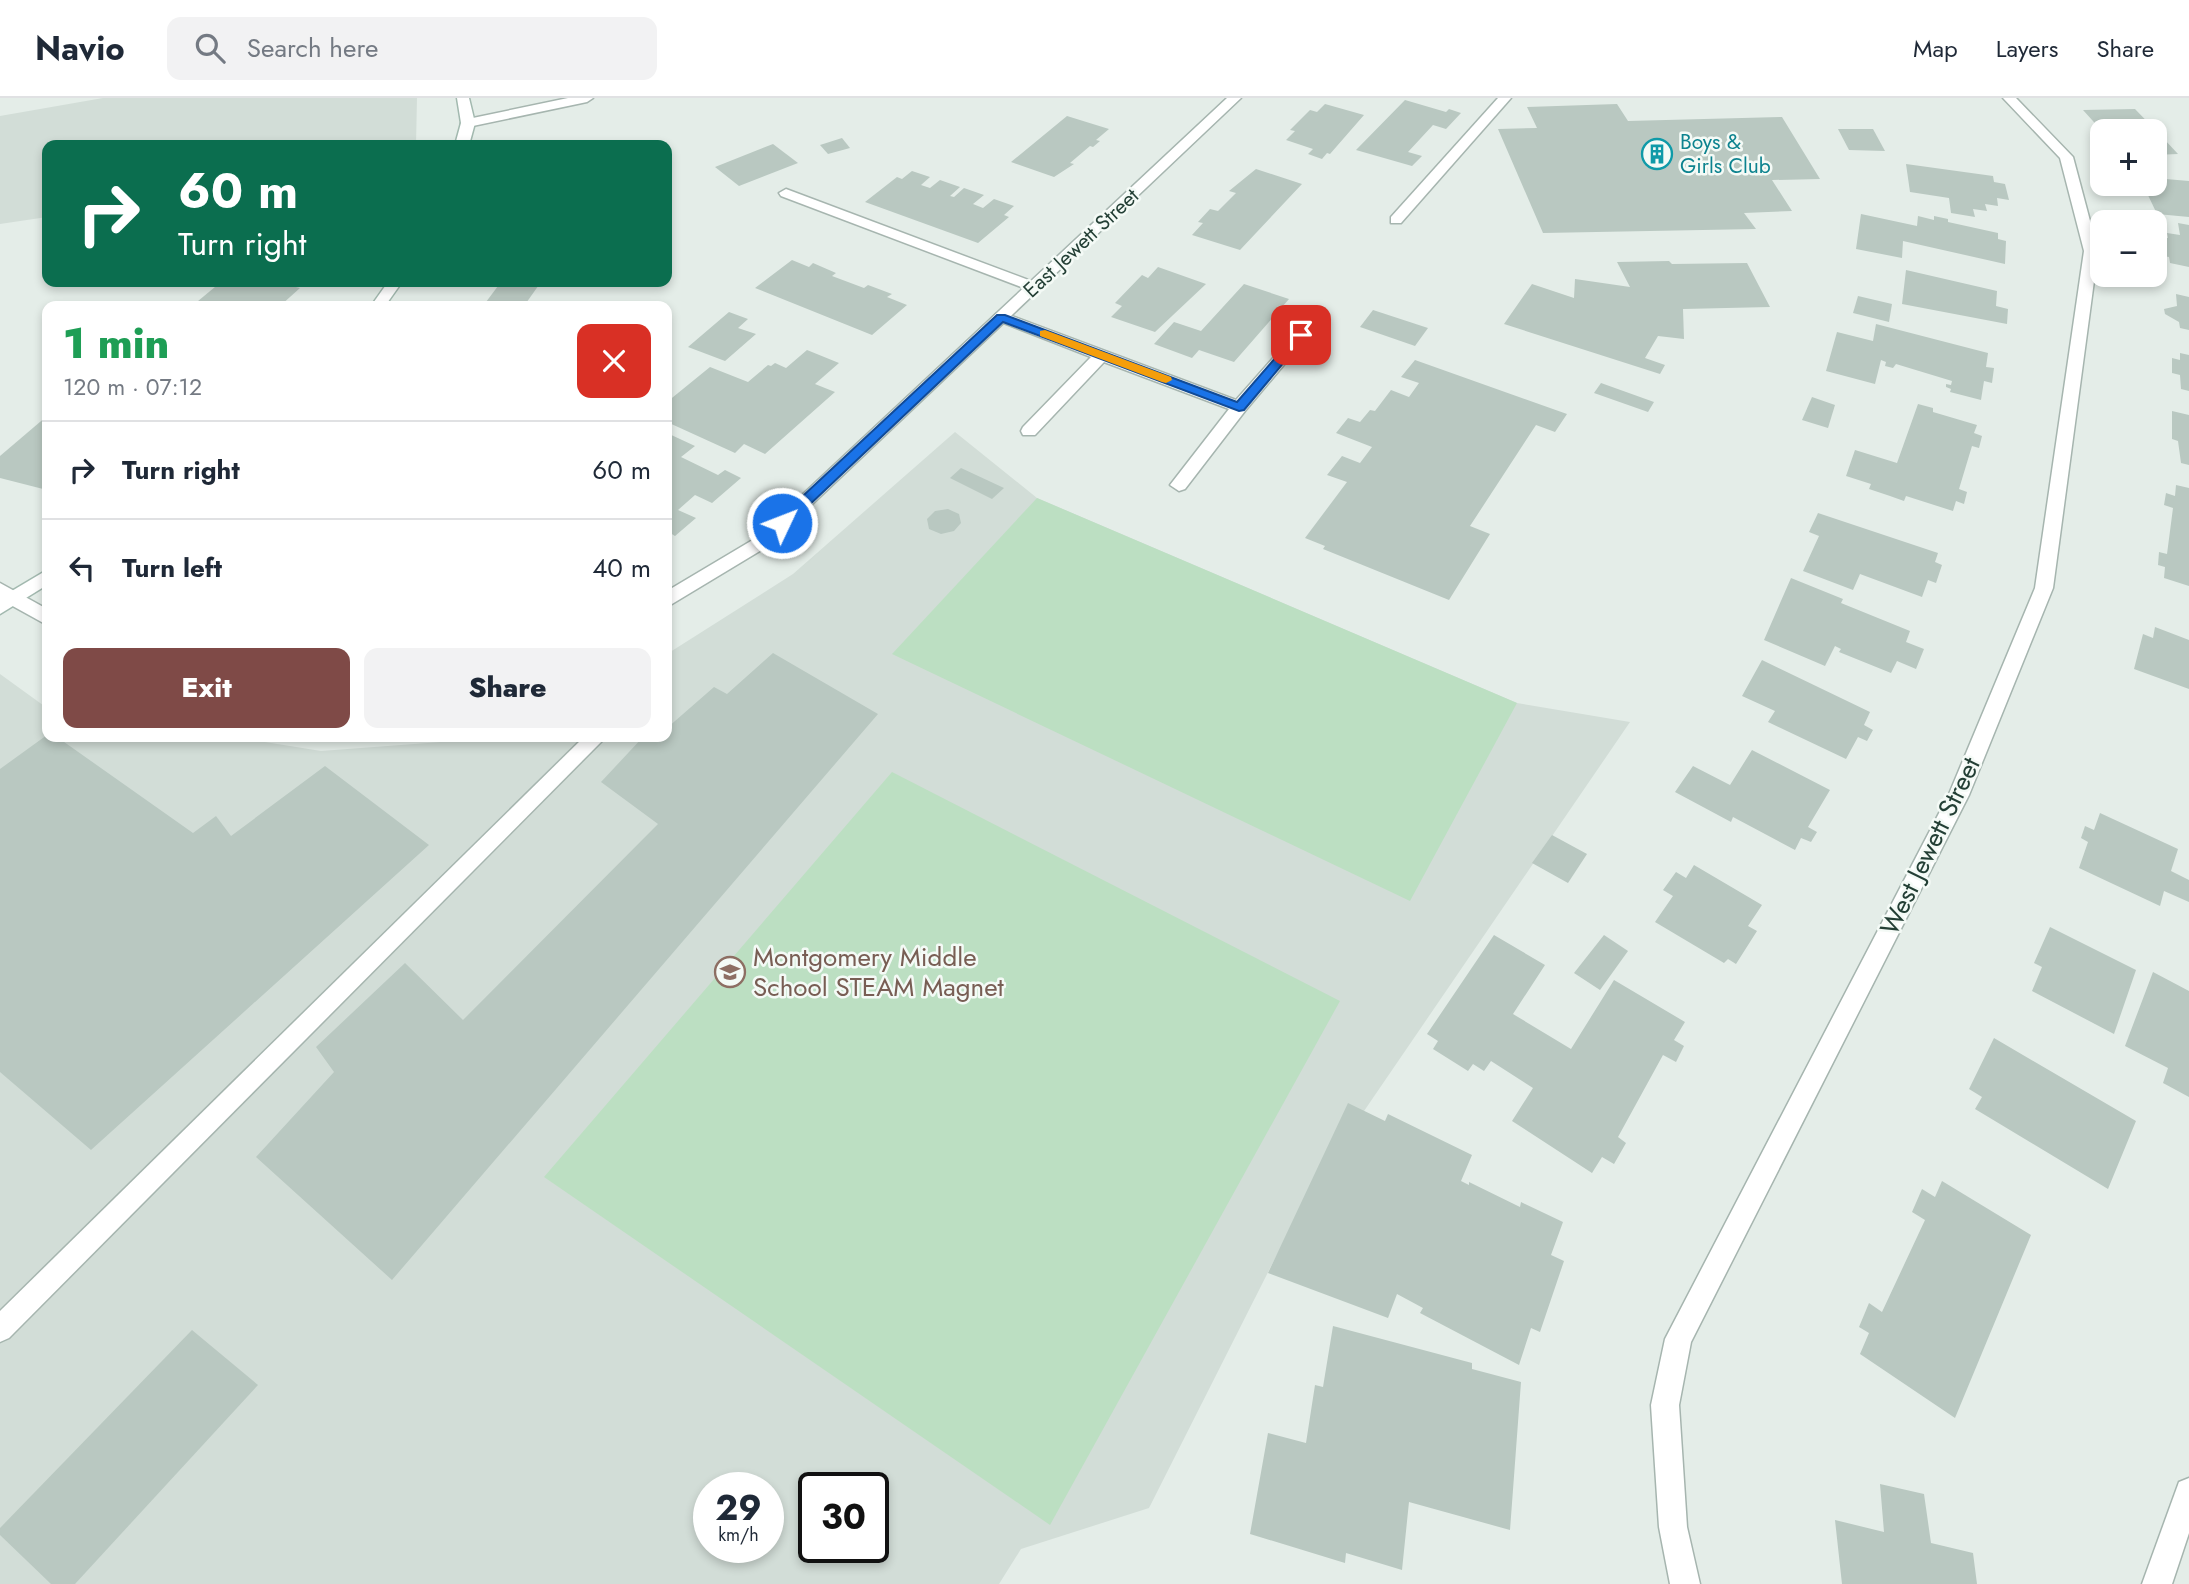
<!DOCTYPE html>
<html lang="en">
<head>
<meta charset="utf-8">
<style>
  :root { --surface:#fff; --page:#f2f2f3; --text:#1f2937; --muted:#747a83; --line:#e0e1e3; --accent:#7f4a47 }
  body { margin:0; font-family:Jost,sans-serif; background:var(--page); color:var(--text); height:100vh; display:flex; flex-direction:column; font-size:26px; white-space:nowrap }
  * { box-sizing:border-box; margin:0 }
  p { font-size:23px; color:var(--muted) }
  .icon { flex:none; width:38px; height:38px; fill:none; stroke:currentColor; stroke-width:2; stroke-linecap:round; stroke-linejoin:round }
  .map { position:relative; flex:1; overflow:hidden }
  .side { position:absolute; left:42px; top:203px; width:630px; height:441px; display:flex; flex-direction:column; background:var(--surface); border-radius:14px; box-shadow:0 4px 10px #0003 }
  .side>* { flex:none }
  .guide { position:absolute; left:42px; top:42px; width:630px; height:147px; border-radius:14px; box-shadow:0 4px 10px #0003; background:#0b6e4f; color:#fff; overflow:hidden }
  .controls { position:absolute; left:2090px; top:21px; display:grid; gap:14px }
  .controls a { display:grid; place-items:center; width:77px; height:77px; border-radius:14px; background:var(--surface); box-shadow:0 4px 10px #0003; font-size:35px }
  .speed { position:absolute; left:693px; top:1374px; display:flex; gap:14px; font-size:35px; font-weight:700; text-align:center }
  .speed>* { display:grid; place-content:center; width:91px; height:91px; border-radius:50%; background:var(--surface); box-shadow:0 4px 10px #0003; line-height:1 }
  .speed small { font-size:18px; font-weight:400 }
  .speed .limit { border:4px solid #111; border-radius:10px; background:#fff; color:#111 }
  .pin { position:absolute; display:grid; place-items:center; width:60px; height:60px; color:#fff; margin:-30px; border-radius:14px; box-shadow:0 4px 10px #0006 }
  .me { position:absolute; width:77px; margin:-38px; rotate:47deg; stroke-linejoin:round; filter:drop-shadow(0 0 5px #0008) }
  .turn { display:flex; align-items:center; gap:24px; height:147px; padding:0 21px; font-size:32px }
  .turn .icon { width:91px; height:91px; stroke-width:2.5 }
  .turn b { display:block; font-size:49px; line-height:60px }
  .round { display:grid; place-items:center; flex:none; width:74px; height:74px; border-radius:14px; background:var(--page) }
  .head { display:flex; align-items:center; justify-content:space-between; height:119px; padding:0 21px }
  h1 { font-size:42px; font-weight:800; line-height:52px; color:#1e9e55 }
  .cta { display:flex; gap:14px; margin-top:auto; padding:14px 21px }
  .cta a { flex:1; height:80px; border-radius:14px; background:var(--accent); color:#fff; font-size:28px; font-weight:800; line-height:80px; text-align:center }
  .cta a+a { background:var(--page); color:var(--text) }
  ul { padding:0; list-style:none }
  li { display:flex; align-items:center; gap:21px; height:98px; padding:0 21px; border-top:2px solid var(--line) }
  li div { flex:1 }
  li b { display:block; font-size:26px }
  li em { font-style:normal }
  header { display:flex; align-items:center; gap:42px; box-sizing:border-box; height:98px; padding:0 35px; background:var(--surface); border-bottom:2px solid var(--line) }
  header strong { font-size:33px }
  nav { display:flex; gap:38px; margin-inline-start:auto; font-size:24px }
  .search { width:490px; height:63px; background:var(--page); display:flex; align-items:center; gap:18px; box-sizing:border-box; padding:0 24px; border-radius:14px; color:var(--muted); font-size:26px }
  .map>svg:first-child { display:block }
</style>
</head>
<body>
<header>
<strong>Navio</strong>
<div class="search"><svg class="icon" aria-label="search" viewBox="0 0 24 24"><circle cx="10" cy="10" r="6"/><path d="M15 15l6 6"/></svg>Search here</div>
<nav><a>Map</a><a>Layers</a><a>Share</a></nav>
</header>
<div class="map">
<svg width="2189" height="1486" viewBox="0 0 2189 1486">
  <rect width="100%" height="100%" fill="#e4ede8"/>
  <g fill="#d2ddd7" fill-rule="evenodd">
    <path d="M 103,0 L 417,0 L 416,47 L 47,47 L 47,119 L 0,126 L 0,18 Z"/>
    <path d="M 955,334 L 1037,400 L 1517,605 L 1630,624 L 1308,1095 L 1149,1410 L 1021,1451 L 999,1486 L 0,1486 L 0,576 L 47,610 L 47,639 L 233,639 L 321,653 L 507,639 L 667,639 L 667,556 L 793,476 ZM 709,1390 L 768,1390 L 768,1449 L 709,1449 ZM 814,1390 L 873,1390 L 873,1449 L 814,1449 Z"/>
  </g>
  <g fill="#bcdfc2">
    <path d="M 1037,400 L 1517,605 L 1410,803 L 892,556 Z"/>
    <path d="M 892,674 L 1340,903 L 1050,1427 L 544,1079 Z"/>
  </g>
  <g fill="#b9c8c1">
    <path d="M 1405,2 L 1446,14 L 1449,11 L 1461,15 L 1446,31 L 1433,27 L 1408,54 L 1422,58 L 1412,68 L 1356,52 Z"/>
    <path d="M 1325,6 L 1364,17 L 1330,56 L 1327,55 L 1322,61 L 1308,56 L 1313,51 L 1286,42 L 1295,33 L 1290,32 L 1310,12 L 1317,14 Z"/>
    <path d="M 1617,6 L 1628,23 L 1782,19 L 1820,81 L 1772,82 L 1792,113 L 1744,115 L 1756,131 L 1543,135 L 1498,31 L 1537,30 L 1527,9 Z"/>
    <path d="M 2135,11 L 2164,41 L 2178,56 L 2154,57 L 2154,33 L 2102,33 L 2083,12 Z"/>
    <path d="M 1067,18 L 1109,31 L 1096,42 L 1100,43 L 1093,49 L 1090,48 L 1070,65 L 1074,66 L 1054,79 L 1011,64 Z"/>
    <path d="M 1838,31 L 1873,31 L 1885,53 L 1849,52 Z"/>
    <path d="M 842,40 L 850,50 L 828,56 L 820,47 Z"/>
    <path d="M 773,46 L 798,65 L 739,88 L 715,69 Z"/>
    <path d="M 1906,66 L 1993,78 L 1994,84 L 2005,86 L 2009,102 L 1997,100 L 1998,108 L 1985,106 L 1987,113 L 1973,111 L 1975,119 L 1951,115 L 1949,100 L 1910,94 Z"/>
    <path d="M 1256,71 L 1302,86 L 1240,152 L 1192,137 L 1203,125 L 1198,124 L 1210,111 L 1218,113 L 1236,95 L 1229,93 Z"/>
    <path d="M 912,73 L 930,79 L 921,87 L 930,90 L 940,82 L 960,89 L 950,98 L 954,99 L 964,90 L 984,97 L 973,106 L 983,110 L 994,101 L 1014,108 L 1004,117 L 1009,119 L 978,145 L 865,104 L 897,79 L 902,81 Z"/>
    <path d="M 2154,80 L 2189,83 L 2189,119 L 2157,116 L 2146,93 L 2152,94 L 2148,86 L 2154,86 Z"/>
    <path d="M 1861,116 L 1917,128 L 1918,118 L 1934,122 L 1934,118 L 1948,121 L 1948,124 L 1998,135 L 1998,141 L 2006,143 L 2005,166 L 1903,143 L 1902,160 L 1856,151 Z"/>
    <path d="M 2178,125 L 2189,127 L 2189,169 L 2170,165 L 2169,159 L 2163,158 L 2161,139 L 2168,140 L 2167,135 L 2180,137 Z"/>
    <path d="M 792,162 L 809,169 L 813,165 L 836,175 L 832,178 L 864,190 L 868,187 L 892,196 L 887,199 L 907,207 L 872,237 L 755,190 Z"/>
    <path d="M 1669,163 L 1672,166 L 1747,165 L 1770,209 L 1683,211 L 1684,241 L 1658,238 L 1645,260 L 1665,267 L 1660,276 L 1504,226 L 1532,186 L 1574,200 L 1575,181 L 1630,189 L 1617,164 Z"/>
    <path d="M 1158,169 L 1206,186 L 1155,234 L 1111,219 L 1122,208 L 1115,205 L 1142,177 L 1148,180 Z"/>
    <path d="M 1906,172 L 1997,193 L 1996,208 L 2008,211 L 2007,226 L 1902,206 Z"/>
    <path d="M 221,184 L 275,184 L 300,190 L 280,208 L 192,208 Z"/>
    <path d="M 501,184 L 541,184 L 524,208 L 483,208 Z"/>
    <path d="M 1244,186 L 1289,201 L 1234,264 L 1199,252 L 1192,260 L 1154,246 L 1174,224 L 1201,233 Z"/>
    <path d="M 2176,196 L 2189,199 L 2189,232 L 2180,230 L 2179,224 L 2165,216 L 2164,211 L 2177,208 Z"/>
    <path d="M 1858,198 L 1892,206 L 1889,224 L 1853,215 Z"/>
    <path d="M 1373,212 L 1428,230 L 1415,248 L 1360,229 Z"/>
    <path d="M 729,214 L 748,221 L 738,230 L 756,236 L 725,263 L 688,249 Z"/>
    <path d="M 1876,226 L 1988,255 L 1986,269 L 1994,270 L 1992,285 L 1984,283 L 1981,302 L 1950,294 L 1951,291 L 1946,289 L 1946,286 L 1951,287 L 1952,283 L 1896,266 L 1893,270 L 1885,268 L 1886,264 L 1881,262 L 1875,286 L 1826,273 L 1837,234 L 1873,243 Z"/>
    <path d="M 807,252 L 839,265 L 815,286 L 835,294 L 765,356 L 744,346 L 735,355 L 667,324 L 667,304 L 710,269 L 748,284 L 768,267 L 771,268 L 775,265 L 786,270 Z"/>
    <path d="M 2180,255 L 2189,257 L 2189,293 L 2181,291 L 2180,277 L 2172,275 L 2172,260 L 2180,262 Z"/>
    <path d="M 1415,262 L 1567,316 L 1555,334 L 1536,327 L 1470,428 L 1490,436 L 1449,502 L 1323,451 L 1325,448 L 1305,440 L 1347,384 L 1327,377 L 1342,358 L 1360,365 L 1372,349 L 1336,335 L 1348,320 L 1360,324 L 1370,312 L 1375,313 L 1391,292 L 1409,299 L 1419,285 L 1401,279 Z"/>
    <path d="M 1601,285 L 1654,304 L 1648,314 L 1594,295 Z"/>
    <path d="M 1812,299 L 1835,307 L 1828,330 L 1802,322 Z"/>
    <path d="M 1918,306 L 1933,310 L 1933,314 L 1977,327 L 1974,335 L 1982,338 L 1979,350 L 1972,348 L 1959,391 L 1967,394 L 1964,406 L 1956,403 L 1953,413 L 1906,398 L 1904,403 L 1890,398 L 1869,391 L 1871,386 L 1846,378 L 1855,352 L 1897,365 Z"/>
    <path d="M 2172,313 L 2189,317 L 2189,367 L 2181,365 L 2178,343 L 2172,341 Z"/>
    <path d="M 47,318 L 47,392 L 0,380 L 0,358 Z"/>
    <path d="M 667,335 L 695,348 L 681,359 L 718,377 L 725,372 L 741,380 L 712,405 L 695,397 L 678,412 L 696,420 L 675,438 L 667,433 Z"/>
    <path d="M 961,370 L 1004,390 L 992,401 L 950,380 Z"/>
    <path d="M 2176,387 L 2189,390 L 2189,488 L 2164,480 L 2165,469 L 2158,467 L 2159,454 L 2167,456 L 2173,410 L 2164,407 L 2166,395 L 2175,398 Z"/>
    <path d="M 948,411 L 959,416 L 961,425 L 954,433 L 941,436 L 929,431 L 927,421 L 935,413 Z"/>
    <path d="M 1818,415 L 1938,455 L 1935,464 L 1942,467 L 1936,485 L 1928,482 L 1922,499 L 1860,476 L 1853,492 L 1803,473 L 1819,438 L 1809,434 Z"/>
    <path d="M 1791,480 L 1843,501 L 1841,505 L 1910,533 L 1906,544 L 1924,551 L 1916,571 L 1897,563 L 1891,575 L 1839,554 L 1841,551 L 1835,548 L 1825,568 L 1764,542 Z"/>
    <path d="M 2155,529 L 2189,542 L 2189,591 L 2134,571 L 2143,536 L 2153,540 Z"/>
    <path d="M 773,555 L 878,616 L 392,1182 L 256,1059 L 334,974 L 316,949 L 405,865 L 463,922 L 658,726 L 601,684 L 643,639 L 667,639 L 667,630 L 714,589 L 727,596 Z"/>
    <path d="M 1762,562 L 1870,614 L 1864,627 L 1873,632 L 1867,643 L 1858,639 L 1846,661 L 1768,624 L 1775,613 L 1742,598 Z"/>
    <path d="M 47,637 L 57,639 L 193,735 L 216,718 L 231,738 L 325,668 L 429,747 L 91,1052 L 0,974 L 0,671 Z"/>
    <path d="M 1752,652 L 1830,692 L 1808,729 L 1817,734 L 1811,744 L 1801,740 L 1795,752 L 1733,719 L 1731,724 L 1675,694 L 1693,668 L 1730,687 Z"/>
    <path d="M 2100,715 L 2178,751 L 2171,773 L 2189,782 L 2189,804 L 2164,793 L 2160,808 L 2079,770 L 2088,744 L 2081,740 L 2085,728 L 2094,732 Z"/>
    <path d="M 1552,737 L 1587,756 L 1568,785 L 1532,765 Z"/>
    <path d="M 1694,767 L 1762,807 L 1748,828 L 1757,833 L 1736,866 L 1728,861 L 1724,865 L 1655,824 L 1673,798 L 1663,792 L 1676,774 L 1686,780 Z"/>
    <path d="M 2050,829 L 2136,872 L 2114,936 L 2032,893 L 2042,869 L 2034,865 Z"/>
    <path d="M 1494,837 L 1545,867 L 1513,916 L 1571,951 L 1614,882 L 1685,924 L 1674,942 L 1684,948 L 1676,964 L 1663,957 L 1618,1039 L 1626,1045 L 1614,1066 L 1602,1059 L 1592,1075 L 1512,1023 L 1533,990 L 1491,963 L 1484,973 L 1473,966 L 1468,973 L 1433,951 L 1438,943 L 1427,936 Z"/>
    <path d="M 1604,837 L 1628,853 L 1600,892 L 1574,875 Z"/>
    <path d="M 2153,874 L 2189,893 L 2189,999 L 2163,985 L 2168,970 L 2125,948 Z"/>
    <path d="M 1994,940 L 2136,1023 L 2108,1091 L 1975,1011 L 1982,999 L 1969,991 Z"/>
    <path d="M 1348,1005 L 1385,1023 L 1388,1016 L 1472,1057 L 1461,1083 L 1469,1087 L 1469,1084 L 1520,1109 L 1521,1104 L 1563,1124 L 1551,1157 L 1564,1163 L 1540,1234 L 1531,1230 L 1519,1267 L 1420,1215 L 1423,1210 L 1397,1196 L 1388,1220 L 1268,1175 Z"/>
    <path d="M 1942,1083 L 2031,1137 L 1955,1320 L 1860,1256 L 1869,1235 L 1859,1229 L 1869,1205 L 1882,1214 L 1925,1122 L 1912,1114 L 1922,1091 L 1935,1099 Z"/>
    <path d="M 1333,1228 L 1472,1265 L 1472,1271 L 1521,1284 L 1510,1432 L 1409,1404 L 1402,1472 L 1346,1455 L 1345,1465 L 1250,1436 L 1268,1335 L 1306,1345 L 1315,1287 L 1323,1289 Z"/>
    <path d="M 192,1232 L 258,1287 L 75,1486 L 51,1486 L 0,1437 L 0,1430 Z"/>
    <path d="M 1880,1386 L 1924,1396 L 1931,1445 L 1973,1455 L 1977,1486 L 1842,1486 L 1835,1422 L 1884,1434 Z"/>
  </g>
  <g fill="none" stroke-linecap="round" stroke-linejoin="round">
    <g stroke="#a6b5af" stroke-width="3">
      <g id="lane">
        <path d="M 1498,0 L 1511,0 L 1401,125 L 1391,125 L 1391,119 Z"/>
        <path d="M 786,91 L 1039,186 L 1041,189 L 1039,192 L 1029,192 L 781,98 L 779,95 Z"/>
        <path d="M 1001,214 L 1236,302 L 1296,234 L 1306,234 L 1309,237 L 1245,313 L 1185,391 L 1179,393 L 1170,387 L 1229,311 L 1104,264 L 1035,337 L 1023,337 L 1021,333 L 1023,329 L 1091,259 L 996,222 L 993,219 L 996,216 Z"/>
        <path d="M 584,639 L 606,639 L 9,1240 L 0,1244 L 0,1213 Z"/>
        <path d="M 2189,1380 L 2189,1435 L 2172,1486 L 2142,1486 L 2179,1384 Z"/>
      </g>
    </g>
    <g stroke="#a6b5af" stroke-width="3">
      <g id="street">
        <path d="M 568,0 L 593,0 L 587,4 L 468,29 L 461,25 L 468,21 Z"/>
        <path d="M 1227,0 L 1241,0 L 768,448 L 667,509 L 667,493 L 756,440 Z"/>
        <path d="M 2003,0 L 2016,0 L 2073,59 L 2098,153 L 2053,490 L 1969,697 L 1691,1244 L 1679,1307 L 1687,1429 L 1700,1486 L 1670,1486 L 1659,1429 L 1651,1307 L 1665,1241 L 1949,696 L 2035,490 L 2084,153 L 2060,60 Z"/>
        <path d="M 0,485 L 47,511 L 47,527 L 0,501 Z"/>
      </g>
    </g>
    <g stroke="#a2b9af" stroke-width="3">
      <g id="secondary">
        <path d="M 457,0 L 469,0 L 475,25 L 469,47 L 455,47 L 461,25 Z"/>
        <path d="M 388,184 L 402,184 L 385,208 L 371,208 Z"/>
        <path d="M 47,472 L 47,487 L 0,516 L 0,500 Z"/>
      </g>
    </g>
    <use href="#lane" fill="#fff" fill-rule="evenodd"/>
    <use href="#street" fill="#fff" fill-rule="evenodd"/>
    <use href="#secondary" fill="#fff" fill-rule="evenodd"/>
  </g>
  <path fill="#1a73e8" stroke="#114b97" stroke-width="2" d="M 997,217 L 1005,217 L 1237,304 L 1297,235 L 1307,237 L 1244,312 L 1239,313 L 1003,224 L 786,429 L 777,429 L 777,422 Z"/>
  <path fill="#f59e0b" d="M 1045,232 L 1171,279 L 1172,282 L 1166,285 L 1162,284 L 1040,238 L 1040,233 Z"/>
  <defs>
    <g id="building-ring" transform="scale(1.575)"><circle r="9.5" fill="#f4faf6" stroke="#0f9aa8" stroke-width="1.5"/><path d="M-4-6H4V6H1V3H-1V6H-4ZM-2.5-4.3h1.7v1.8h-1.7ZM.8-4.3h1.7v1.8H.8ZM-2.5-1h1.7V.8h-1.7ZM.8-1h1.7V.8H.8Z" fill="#0f9aa8"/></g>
    <g id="school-ring" transform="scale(1.575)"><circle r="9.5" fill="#f4faf6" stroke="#8d6e63" stroke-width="1.5"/><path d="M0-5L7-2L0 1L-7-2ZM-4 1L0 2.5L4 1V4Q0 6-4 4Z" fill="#8d6e63"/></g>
  </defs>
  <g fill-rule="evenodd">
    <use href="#building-ring" x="1657" y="56"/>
    <use href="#school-ring" x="730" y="874"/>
  </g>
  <g text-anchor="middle" stroke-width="5" stroke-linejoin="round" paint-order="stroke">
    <g font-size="21" fill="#0d838f" stroke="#f4faf6" text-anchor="start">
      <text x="1680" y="51">Boys &amp;<tspan x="1680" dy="24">Girls Club</tspan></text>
    </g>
    <g font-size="21" fill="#233f35" stroke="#f4faf6">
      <text transform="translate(1081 145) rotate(-43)" y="7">East Jewett Street</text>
    </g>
    <g font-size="26" fill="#233f35" stroke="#f4faf6">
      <text transform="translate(1930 748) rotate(-64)" y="9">West Jewett Street</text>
    </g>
    <g font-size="26" fill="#785e54" stroke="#f4faf6" text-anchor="start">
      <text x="753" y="868">Montgomery Middle<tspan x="753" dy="30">School STEAM Magnet</tspan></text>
    </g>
  </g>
</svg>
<div class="controls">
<a>+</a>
<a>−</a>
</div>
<div class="speed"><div>29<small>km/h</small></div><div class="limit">30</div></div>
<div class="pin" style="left:1301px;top:237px;background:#d93025"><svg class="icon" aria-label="arrive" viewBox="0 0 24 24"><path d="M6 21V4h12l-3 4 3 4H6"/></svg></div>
<svg class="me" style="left:782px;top:425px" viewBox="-20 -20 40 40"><circle r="17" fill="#1a73e8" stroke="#fff" stroke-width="3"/><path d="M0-11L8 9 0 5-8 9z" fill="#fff"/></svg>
<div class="guide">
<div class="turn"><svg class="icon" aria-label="right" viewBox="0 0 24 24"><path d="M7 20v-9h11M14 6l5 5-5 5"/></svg><div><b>60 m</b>Turn right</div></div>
</div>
<section class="side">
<div class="head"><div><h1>1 min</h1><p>120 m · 07:12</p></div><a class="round" style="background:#d93025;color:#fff"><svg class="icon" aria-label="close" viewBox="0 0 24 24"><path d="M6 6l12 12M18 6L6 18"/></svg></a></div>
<ul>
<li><svg class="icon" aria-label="right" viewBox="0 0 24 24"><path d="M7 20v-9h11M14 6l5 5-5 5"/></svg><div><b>Turn right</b></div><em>60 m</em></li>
<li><svg class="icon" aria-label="left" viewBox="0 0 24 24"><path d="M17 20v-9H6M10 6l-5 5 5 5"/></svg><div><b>Turn left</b></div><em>40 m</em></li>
</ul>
<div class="cta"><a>Exit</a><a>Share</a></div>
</section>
</div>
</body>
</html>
